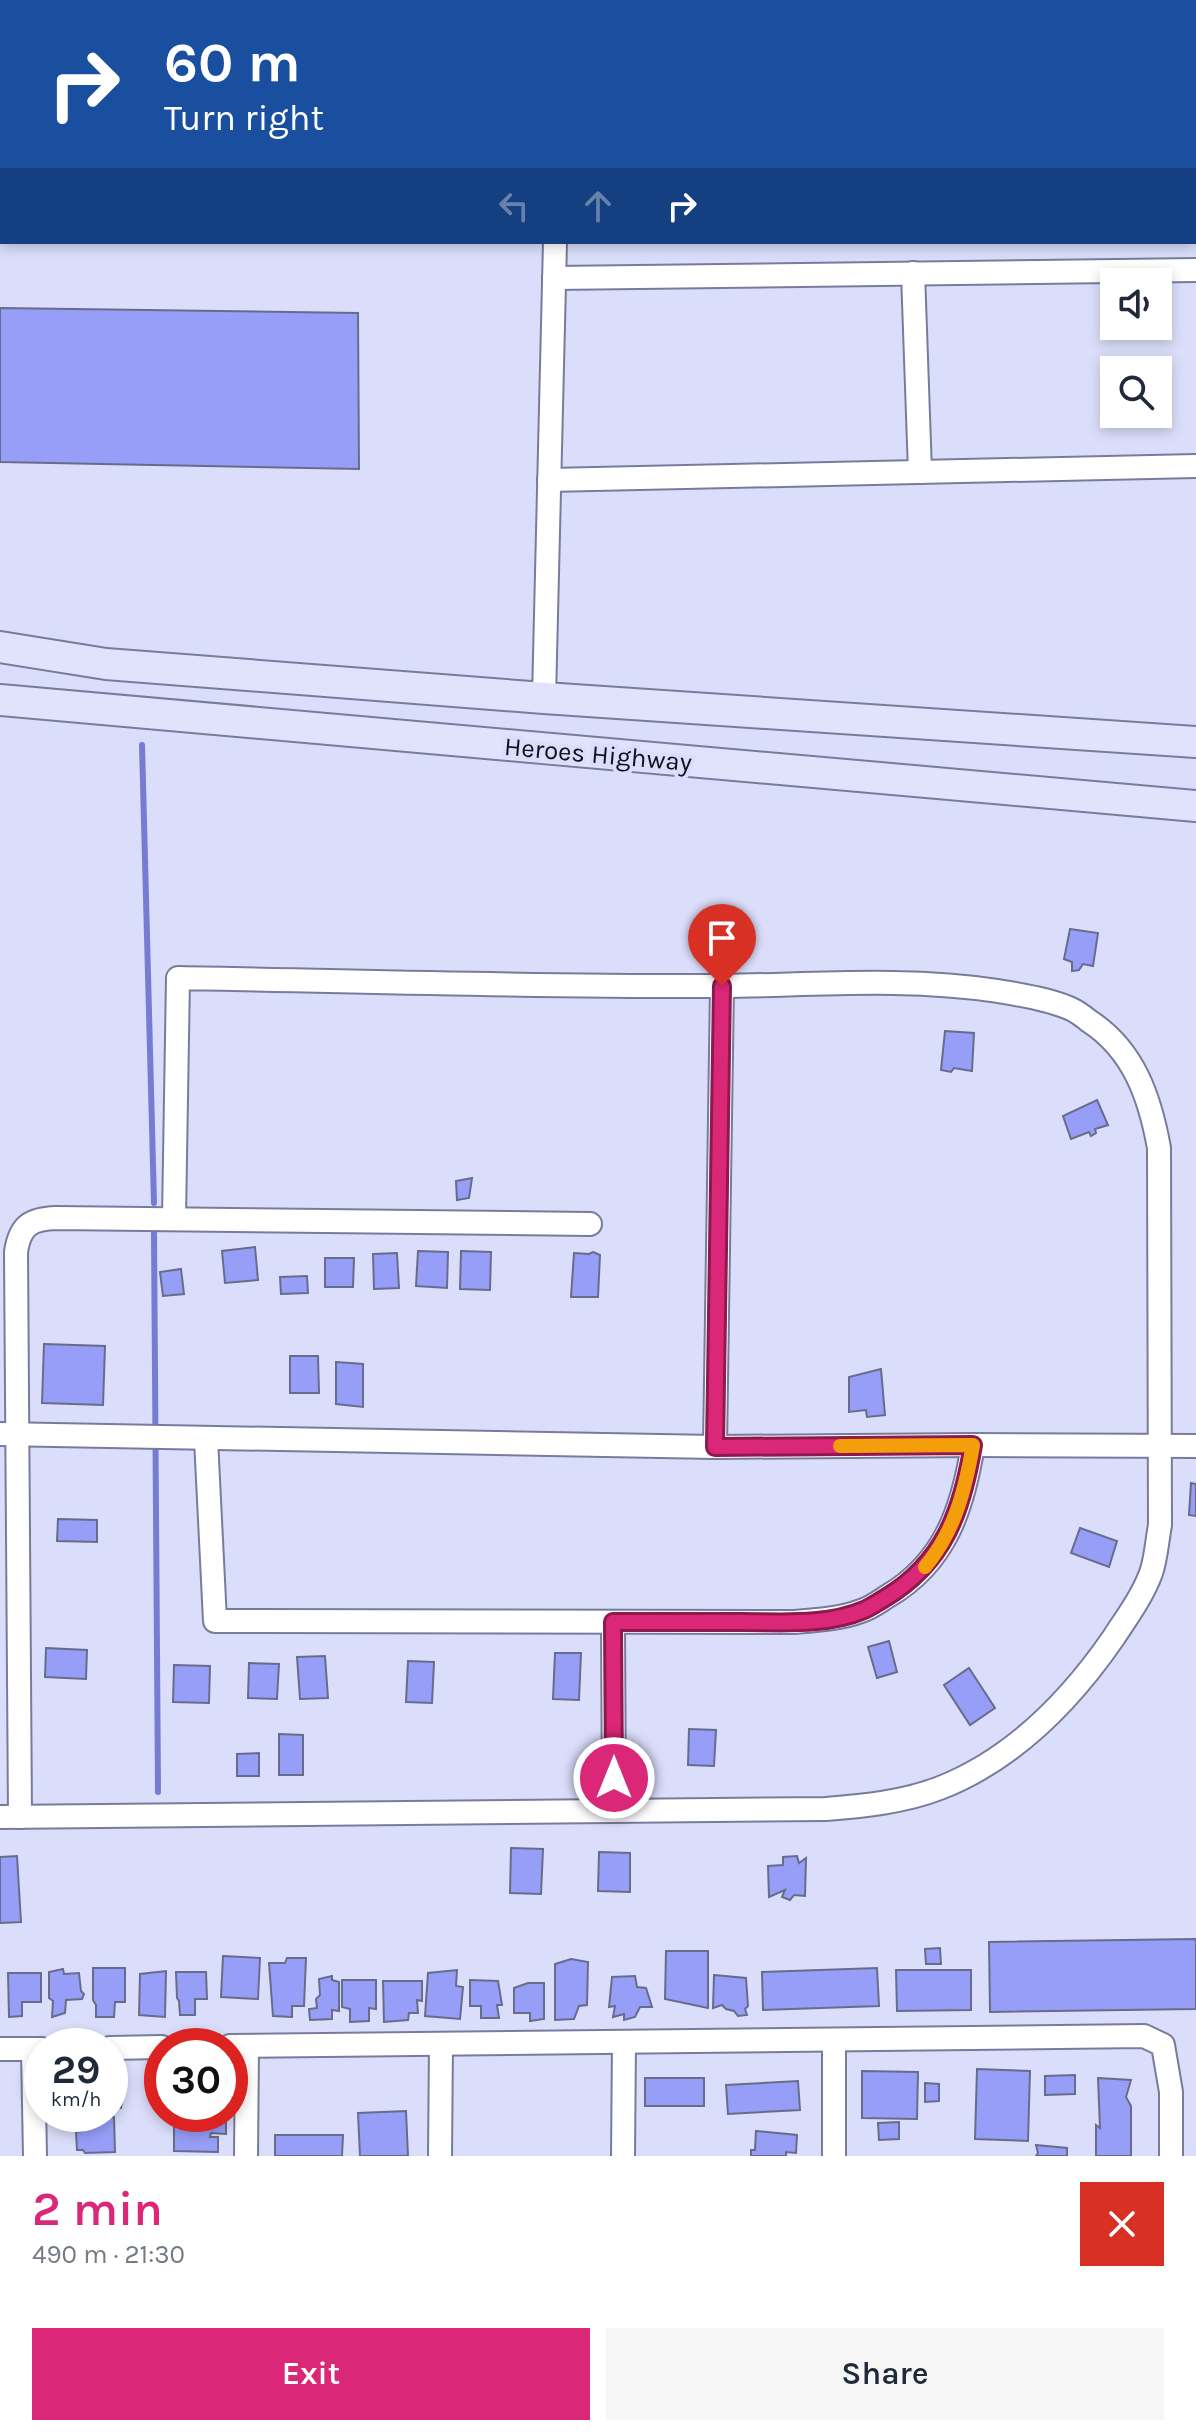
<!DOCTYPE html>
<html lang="en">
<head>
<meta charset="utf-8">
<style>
  :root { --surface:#fff; --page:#f6f6f7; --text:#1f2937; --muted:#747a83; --accent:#db2777 }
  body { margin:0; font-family:Karla,sans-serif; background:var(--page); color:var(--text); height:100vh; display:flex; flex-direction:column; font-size:30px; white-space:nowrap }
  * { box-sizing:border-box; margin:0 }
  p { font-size:26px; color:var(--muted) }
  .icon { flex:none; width:44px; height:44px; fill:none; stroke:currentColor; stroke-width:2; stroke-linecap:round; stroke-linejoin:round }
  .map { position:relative; height:2156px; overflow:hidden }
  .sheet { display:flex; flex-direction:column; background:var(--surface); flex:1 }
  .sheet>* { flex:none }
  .hud { position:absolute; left:0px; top:0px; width:1196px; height:244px; box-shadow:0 4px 12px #0003; background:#1a4fa0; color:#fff; overflow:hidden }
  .fabs { position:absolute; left:1100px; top:268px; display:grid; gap:16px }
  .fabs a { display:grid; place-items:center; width:72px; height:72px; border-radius:0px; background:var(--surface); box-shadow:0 4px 12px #0003; font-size:40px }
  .speed { position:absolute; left:24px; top:2028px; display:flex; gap:16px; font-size:40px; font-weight:700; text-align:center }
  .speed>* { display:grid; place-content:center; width:104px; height:104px; border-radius:50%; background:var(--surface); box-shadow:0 4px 12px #0003; line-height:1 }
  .speed small { font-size:20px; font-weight:400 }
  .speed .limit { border:12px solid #d22; background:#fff; color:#111 }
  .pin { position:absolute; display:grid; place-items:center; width:68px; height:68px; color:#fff; margin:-82px -34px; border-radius:50% 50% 50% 0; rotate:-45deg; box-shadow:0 0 8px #0007 }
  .pin .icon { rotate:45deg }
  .me { position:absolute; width:88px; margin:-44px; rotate:0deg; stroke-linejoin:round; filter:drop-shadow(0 0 6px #0008) }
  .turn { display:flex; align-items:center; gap:28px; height:168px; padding:0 32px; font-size:36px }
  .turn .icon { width:104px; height:104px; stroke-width:2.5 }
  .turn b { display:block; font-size:56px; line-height:68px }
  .lanes { display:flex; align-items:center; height:76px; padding:0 32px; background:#0003; justify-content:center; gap:40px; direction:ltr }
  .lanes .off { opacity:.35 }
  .round { display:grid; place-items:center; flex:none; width:84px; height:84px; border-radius:0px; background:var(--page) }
  .overview { display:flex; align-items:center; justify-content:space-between; height:136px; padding:0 32px }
  h1 { font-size:48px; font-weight:600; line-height:60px; color:var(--accent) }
  .primary-button { display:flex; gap:16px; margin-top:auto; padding:16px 32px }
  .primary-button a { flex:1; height:92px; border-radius:0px; background:var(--accent); color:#fff; font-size:32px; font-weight:600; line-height:92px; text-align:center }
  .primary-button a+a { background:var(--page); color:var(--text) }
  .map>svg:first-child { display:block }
</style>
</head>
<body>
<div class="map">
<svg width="1196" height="2156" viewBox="0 0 1196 2156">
  <rect width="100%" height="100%" fill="#dadefa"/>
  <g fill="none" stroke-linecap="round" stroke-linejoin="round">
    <g stroke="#777cd3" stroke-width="6">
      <path d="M 142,745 L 154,1203"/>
      <path d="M 154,1233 L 158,1792"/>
    </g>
  </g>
  <g fill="#979ef8" stroke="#686c8b" stroke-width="2">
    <path d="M 0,308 L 358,313 L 359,469 L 0,462 Z"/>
    <path d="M 1070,929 L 1098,933 L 1093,966 L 1083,964 L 1079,970 L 1072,971 L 1072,962 L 1064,959 Z"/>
    <path d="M 945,1031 L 974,1033 L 972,1071 L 954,1068 L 951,1072 L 941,1070 Z"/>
    <path d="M 1097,1100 L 1108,1125 L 1095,1129 L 1096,1133 L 1091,1136 L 1089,1132 L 1071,1139 L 1063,1116 Z"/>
    <path d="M 472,1178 L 469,1198 L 457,1200 L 456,1181 Z"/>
    <path d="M 255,1247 L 258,1280 L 225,1283 L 222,1251 Z"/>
    <path d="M 418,1251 L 448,1252 L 447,1288 L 416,1286 Z"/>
    <path d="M 461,1251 L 491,1252 L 490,1290 L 460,1289 Z"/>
    <path d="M 593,1252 L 600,1255 L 598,1297 L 571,1297 L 574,1253 L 589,1254 Z"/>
    <path d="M 397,1253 L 399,1288 L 374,1289 L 373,1254 Z"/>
    <path d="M 325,1258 L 354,1258 L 353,1287 L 325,1287 Z"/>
    <path d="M 181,1269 L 184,1294 L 163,1296 L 160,1272 Z"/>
    <path d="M 307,1276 L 308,1293 L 281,1294 L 280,1277 Z"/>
    <path d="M 44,1344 L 105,1346 L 103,1405 L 42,1403 Z"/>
    <path d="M 290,1356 L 318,1356 L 319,1393 L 290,1393 Z"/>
    <path d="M 336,1362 L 363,1364 L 363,1407 L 336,1404 Z"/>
    <path d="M 881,1369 L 885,1415 L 867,1417 L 866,1410 L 849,1412 L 849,1377 Z"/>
    <path d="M 1191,1483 L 1196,1484 L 1196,1516 L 1189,1515 Z"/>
    <path d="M 58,1519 L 97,1520 L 97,1542 L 57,1541 Z"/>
    <path d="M 1080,1528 L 1117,1541 L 1109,1567 L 1071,1553 Z"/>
    <path d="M 889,1641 L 897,1672 L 877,1678 L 868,1647 Z"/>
    <path d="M 46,1648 L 87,1650 L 86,1679 L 45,1677 Z"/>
    <path d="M 555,1653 L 581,1653 L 579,1700 L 553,1699 Z"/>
    <path d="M 325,1656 L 328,1698 L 300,1699 L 297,1657 Z"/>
    <path d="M 408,1661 L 434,1662 L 432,1703 L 406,1702 Z"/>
    <path d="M 249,1663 L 279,1664 L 277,1699 L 248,1698 Z"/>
    <path d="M 174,1665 L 210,1666 L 209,1703 L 173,1702 Z"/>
    <path d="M 969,1668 L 995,1708 L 970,1725 L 944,1685 Z"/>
    <path d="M 689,1729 L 716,1730 L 714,1766 L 688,1765 Z"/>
    <path d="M 279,1734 L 303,1735 L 303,1775 L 279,1775 Z"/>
    <path d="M 259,1753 L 259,1776 L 237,1776 L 237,1754 Z"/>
    <path d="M 511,1848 L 543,1849 L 541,1894 L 510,1893 Z"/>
    <path d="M 599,1852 L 630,1853 L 630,1892 L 598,1891 Z"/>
    <path d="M 17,1856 L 21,1922 L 0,1923 L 0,1857 Z"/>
    <path d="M 797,1856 L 799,1863 L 806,1858 L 805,1896 L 794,1895 L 790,1900 L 782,1897 L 785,1890 L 769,1897 L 768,1866 L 783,1865 L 783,1857 Z"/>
    <path d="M 1196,1939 L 1196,2009 L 990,2012 L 989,1942 Z"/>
    <path d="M 940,1948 L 941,1964 L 926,1964 L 925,1949 Z"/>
    <path d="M 666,1951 L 708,1951 L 708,2008 L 665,1999 Z"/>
    <path d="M 223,1956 L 260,1958 L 258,1999 L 221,1997 Z"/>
    <path d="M 287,1958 L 306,1958 L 304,2006 L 292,2006 L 292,2017 L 273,2016 L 269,1963 L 285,1963 Z"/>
    <path d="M 571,1959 L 588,1962 L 587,2005 L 579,2006 L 574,2019 L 555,2020 L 555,1964 Z"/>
    <path d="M 93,1968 L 125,1968 L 125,2002 L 115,2002 L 114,2017 L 96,2017 L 96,2005 L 93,2000 Z"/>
    <path d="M 877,1968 L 879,2006 L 763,2010 L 762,1972 Z"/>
    <path d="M 63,1969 L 64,1974 L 79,1973 L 81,1991 L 84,1994 L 82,1999 L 66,2000 L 65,2013 L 52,2017 L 53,2001 L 49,1998 L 49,1972 Z"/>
    <path d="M 457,1970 L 456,1986 L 463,1987 L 460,2019 L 425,2016 L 428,1973 Z"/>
    <path d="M 896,1970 L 971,1970 L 971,2010 L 897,2011 Z"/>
    <path d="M 166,1971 L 165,2017 L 139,2015 L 140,1974 Z"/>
    <path d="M 176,1972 L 206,1972 L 207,1999 L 195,1999 L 195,2015 L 180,2015 L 179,2001 L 177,1998 Z"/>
    <path d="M 8,1973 L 41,1973 L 41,2002 L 22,2002 L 22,2016 L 9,2017 Z"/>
    <path d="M 714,1975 L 746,1978 L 748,2006 L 745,2009 L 747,2015 L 738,2016 L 734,2011 L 726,2009 L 722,2005 L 713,2008 Z"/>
    <path d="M 332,1976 L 332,1980 L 339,1982 L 339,2011 L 332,2010 L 332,2019 L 310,2020 L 309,2009 L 317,2008 L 316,1999 L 320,1995 L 319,1979 Z"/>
    <path d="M 635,1976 L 637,1987 L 646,1988 L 652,2007 L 640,2007 L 635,2017 L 624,2020 L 624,2014 L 613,2017 L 615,2006 L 609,2007 L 612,1977 Z"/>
    <path d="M 342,1980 L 376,1980 L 376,2009 L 369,2008 L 369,2021 L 350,2022 L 350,2009 L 342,2007 Z"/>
    <path d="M 470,1980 L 498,1981 L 502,2005 L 497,2005 L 499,2018 L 481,2018 L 481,2006 L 470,2006 Z"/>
    <path d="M 383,1981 L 422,1981 L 422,2001 L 417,2000 L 418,2013 L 409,2013 L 408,2020 L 384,2022 Z"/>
    <path d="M 528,1983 L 544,1983 L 544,2019 L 530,2021 L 530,2013 L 514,2013 L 514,1988 Z"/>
    <path d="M 977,2069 L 1030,2071 L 1028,2141 L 975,2139 Z"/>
    <path d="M 862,2071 L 918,2072 L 917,2119 L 862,2118 Z"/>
    <path d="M 1075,2075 L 1075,2094 L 1045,2095 L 1045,2076 Z"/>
    <rect x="645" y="2078" width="59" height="28"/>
    <path d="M 1098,2078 L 1131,2080 L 1126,2097 L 1131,2106 L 1131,2156 L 1096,2156 L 1096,2125 L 1100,2128 Z"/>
    <path d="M 110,2081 L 118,2084 L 117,2090 L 123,2095 L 121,2108 L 110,2107 Z"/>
    <path d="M 798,2081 L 800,2110 L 728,2114 L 726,2085 Z"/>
    <path d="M 925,2083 L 939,2084 L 939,2101 L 925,2102 Z"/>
    <path d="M 406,2111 L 408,2156 L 360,2156 L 358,2113 Z"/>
    <path d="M 114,2117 L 115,2152 L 85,2153 L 83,2150 L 77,2150 L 76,2132 L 83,2131 L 83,2118 Z"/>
    <path d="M 186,2117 L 226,2117 L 226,2134 L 211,2133 L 210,2137 L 218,2137 L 218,2152 L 174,2151 L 174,2126 L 184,2127 Z"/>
    <path d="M 899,2122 L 899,2139 L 879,2140 L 878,2123 Z"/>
    <path d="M 756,2131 L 797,2135 L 796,2153 L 786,2152 L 786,2156 L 751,2156 L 751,2150 L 755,2150 Z"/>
    <path d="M 275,2135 L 343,2135 L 342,2156 L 275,2156 Z"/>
    <path d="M 1036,2145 L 1067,2148 L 1067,2156 L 1036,2156 L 1038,2153 Z"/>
  </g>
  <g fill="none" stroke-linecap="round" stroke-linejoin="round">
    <g stroke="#787c9c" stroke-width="15">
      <path id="service" d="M 0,62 L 2,62"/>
    </g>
    <g stroke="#787c9c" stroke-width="26">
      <g id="minor">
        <path d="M 681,0 L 681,2"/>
        <path d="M 1115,2 L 1115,0"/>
        <path d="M 1194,120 L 1196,120"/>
        <path d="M 913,273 L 920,472"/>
        <path d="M 554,278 L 1196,270"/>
        <path d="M 549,480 L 1196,466"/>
        <path d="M 544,698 L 555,242"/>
        <path d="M 0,1434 L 715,1447 L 973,1445 L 1196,1446"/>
        <path d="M 206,1439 L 215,1621 L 794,1622 C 817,1620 840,1619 861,1611 C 871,1608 880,1601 888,1596 C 946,1562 963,1507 973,1445"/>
        <path d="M 715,1447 L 722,986"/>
        <path d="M 613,1622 L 614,1809"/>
        <path d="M 0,1817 L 826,1809 C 864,1806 904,1802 940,1788 C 1014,1759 1070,1701 1114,1637 C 1127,1617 1142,1597 1151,1573 C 1156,1559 1157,1541 1160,1525 L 1159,1148 C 1150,1098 1134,1050 1089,1021 C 1083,1016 1076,1011 1069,1008 C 1047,999 1021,995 998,991 C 906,977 814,985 721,986 C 540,987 359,981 178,978 L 174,1218"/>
        <path d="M 20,1817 L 16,1252 C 20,1225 31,1219 56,1218 L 590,1224"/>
        <path d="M 834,2040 L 834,2156"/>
        <path d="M 230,2046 L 1144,2036 L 1163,2045 L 1171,2092 L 1171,2156"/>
        <path d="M 110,2048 L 162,2047"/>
        <path d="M 0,2049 L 42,2049"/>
        <path d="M 33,2049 L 35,2156"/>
        <path d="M 246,2156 L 247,2046"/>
        <path d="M 440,2156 L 441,2044"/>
        <path d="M 623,2156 L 624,2042"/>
      </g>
    </g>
    <g stroke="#787c9c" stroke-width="34">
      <g id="secondary">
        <path d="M 0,647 L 106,664 L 544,698 L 1196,742"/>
        <path d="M 0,700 L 1196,806"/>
      </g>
    </g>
    <use href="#service" stroke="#fff" stroke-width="11"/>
    <use href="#minor" stroke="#fff" stroke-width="22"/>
    <use href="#secondary" stroke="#e1e3fc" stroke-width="30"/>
  </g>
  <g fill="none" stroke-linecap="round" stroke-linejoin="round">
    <g stroke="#8e194d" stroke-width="20">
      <path id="route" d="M 614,1778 L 613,1622 C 656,1622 699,1622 742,1622 C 781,1622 827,1626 864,1610 C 871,1607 878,1602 885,1598 C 945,1562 962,1510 973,1445 L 715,1447 L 722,986"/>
    </g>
    <use href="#route" stroke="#db2777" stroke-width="14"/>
    <path stroke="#f59e0b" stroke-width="14" d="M 840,1446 L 973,1445 C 965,1490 955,1531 925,1567"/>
  </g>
  <g text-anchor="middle" stroke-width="8" stroke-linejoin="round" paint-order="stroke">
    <g font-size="26" fill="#10111d" stroke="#dadefa">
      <text transform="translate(598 754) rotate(5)" y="9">Heroes Highway</text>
    </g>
  </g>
</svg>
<div class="fabs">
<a><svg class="icon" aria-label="sound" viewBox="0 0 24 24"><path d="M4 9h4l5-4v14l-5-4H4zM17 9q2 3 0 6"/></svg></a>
<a><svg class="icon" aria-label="search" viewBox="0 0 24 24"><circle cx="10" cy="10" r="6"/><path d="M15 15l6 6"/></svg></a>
</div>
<div class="speed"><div>29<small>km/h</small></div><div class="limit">30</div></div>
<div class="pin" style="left:722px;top:986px;background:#d93025"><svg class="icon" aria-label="arrive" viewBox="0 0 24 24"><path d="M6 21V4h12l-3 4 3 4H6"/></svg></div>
<svg class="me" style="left:614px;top:1778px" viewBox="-20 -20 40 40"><circle r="17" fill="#db2777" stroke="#fff" stroke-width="3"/><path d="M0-11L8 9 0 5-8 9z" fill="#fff"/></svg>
<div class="hud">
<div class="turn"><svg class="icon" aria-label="right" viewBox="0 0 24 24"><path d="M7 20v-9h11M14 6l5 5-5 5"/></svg><div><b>60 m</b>Turn right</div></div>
<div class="lanes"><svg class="icon off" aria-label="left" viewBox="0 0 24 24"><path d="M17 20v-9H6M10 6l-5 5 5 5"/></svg><svg class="icon off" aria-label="ahead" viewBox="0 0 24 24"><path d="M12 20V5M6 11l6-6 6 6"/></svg><svg class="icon" aria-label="right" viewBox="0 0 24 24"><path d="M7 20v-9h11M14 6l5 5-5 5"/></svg></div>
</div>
</div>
<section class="sheet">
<div class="overview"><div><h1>2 min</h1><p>490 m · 21:30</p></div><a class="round" style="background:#d93025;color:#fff"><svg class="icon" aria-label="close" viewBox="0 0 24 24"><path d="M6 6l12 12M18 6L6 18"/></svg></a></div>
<div class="primary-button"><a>Exit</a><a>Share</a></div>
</section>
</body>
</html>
